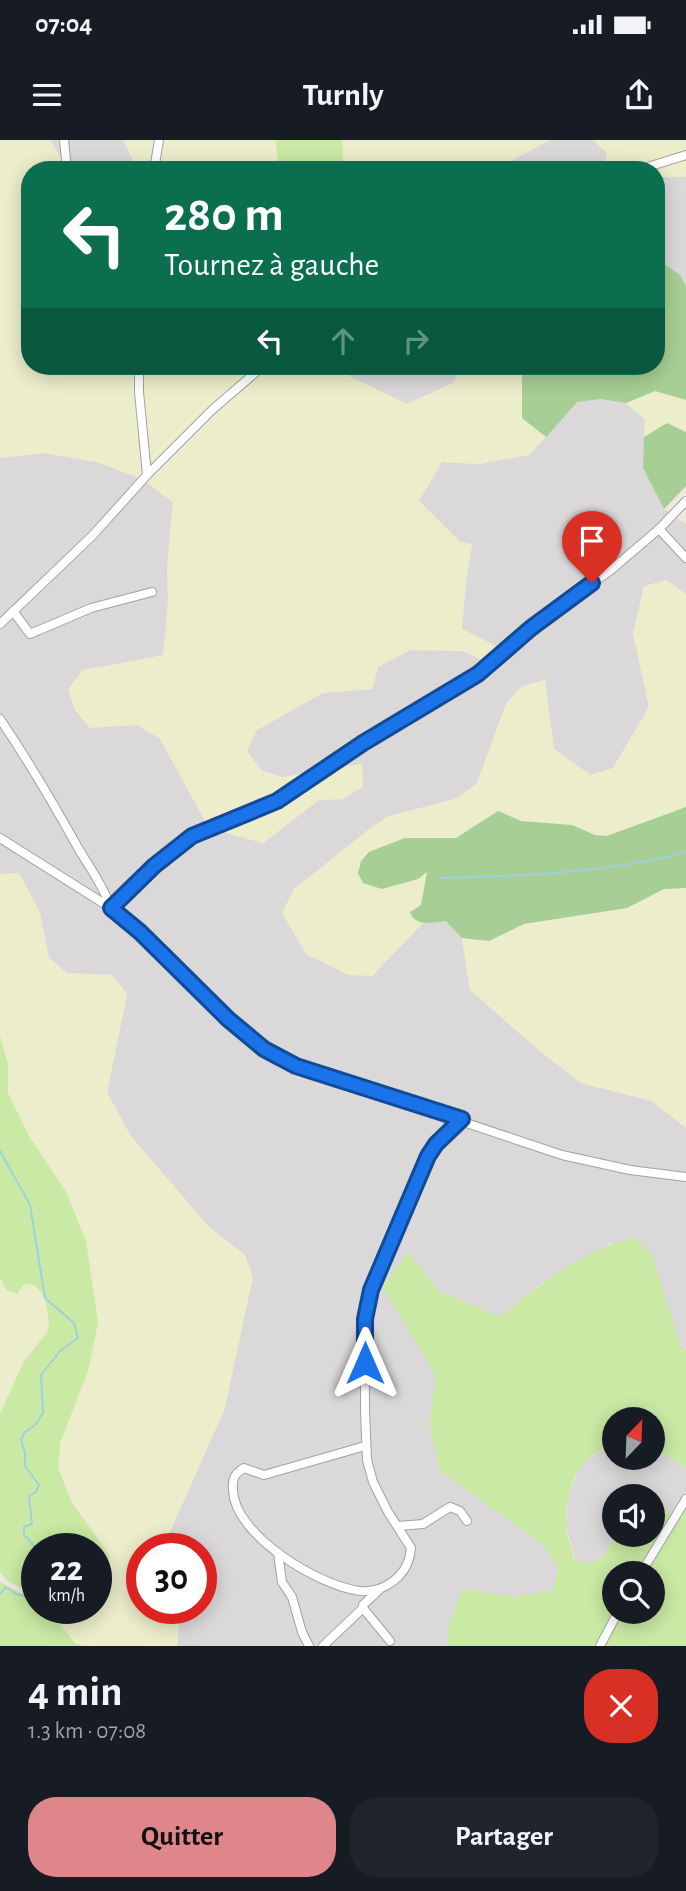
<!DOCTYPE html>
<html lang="fr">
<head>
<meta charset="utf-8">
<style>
  :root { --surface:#171b24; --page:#20242c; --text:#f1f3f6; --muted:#9ea1a6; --accent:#de868a }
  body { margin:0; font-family:"Alegreya Sans",sans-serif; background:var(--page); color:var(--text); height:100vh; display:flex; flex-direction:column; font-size:26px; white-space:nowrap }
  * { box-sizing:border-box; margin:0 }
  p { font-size:23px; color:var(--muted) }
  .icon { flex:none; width:38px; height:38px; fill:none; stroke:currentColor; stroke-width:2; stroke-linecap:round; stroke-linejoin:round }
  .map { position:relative; height:1506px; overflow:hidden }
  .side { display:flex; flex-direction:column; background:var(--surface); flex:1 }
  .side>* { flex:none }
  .top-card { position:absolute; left:21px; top:21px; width:644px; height:214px; border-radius:28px; box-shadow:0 4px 18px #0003; background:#0b6e4f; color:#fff; overflow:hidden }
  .needle { width:46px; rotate:23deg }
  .controls { position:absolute; left:602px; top:1267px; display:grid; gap:14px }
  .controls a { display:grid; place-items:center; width:63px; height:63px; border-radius:50%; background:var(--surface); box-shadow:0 4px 18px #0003; font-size:35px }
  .speed { position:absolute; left:21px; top:1393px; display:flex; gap:14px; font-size:35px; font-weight:700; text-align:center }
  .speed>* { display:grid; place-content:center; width:91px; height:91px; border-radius:50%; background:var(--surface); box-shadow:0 4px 18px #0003; line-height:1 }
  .speed small { font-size:18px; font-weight:400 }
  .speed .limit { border:10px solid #d22; background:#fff; color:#111 }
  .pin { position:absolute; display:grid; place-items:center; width:60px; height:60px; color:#fff; margin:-72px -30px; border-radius:50% 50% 50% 0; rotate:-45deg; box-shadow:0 0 7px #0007 }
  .pin .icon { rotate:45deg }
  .me { position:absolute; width:77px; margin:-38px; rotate:0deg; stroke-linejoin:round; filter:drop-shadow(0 0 5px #0008) }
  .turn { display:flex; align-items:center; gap:24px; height:147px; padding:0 28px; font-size:32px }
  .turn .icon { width:91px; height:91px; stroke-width:2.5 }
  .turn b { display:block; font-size:49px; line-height:60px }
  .lanes { display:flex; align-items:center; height:66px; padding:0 28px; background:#0003; justify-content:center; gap:35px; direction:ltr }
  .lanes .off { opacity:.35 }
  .round { display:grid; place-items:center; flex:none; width:74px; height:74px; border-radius:28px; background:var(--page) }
  .head { display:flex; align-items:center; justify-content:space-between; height:119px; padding:0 28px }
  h1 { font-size:42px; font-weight:700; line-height:52px }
  .primary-button { display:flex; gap:14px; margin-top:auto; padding:14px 28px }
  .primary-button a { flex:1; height:80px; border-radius:28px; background:var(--accent); color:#111; font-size:28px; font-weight:700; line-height:80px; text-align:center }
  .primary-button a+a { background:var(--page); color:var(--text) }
  .status { display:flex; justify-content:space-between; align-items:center; height:49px; padding:0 35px; background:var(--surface); direction:ltr }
  .status svg { height:19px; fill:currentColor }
  header { display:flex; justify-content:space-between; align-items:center; height:91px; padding:0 28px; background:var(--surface); font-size:32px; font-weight:700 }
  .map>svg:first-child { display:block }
</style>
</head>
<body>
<div class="status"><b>07:04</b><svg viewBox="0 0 49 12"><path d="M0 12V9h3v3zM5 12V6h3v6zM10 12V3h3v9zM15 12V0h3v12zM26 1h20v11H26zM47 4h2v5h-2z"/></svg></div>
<header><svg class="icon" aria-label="menu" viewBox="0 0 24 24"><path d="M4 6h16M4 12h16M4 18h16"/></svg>Turnly<svg class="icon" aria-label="share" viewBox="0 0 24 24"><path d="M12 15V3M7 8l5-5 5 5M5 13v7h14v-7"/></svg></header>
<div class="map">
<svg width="686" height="1506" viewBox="0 0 686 1506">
  <rect width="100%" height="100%" fill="#ede9e1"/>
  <g fill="#dad8d8">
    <path d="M 50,0 L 123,0 L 138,30 L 69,30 Z"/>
    <path d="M 550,0 L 593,0 L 607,13 L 603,30 L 466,30 L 470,25 L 509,22 Z"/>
    <path d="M 662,37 L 686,37 L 686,146 L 680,135 L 656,118 L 656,39 Z"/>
    <path d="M 340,226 L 465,226 L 453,243 L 407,264 L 346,235 Z"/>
    <path d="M 601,259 L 626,263 L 645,279 L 643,328 L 664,369 L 686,384 L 686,454 L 666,440 L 633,493 L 649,567 L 613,628 L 591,635 L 553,609 L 545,540 L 522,546 L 506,564 L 477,643 L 458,658 L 389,676 L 372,836 L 422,784 L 446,780 L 462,798 L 470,850 L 581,943 L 652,961 L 686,988 L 686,1212 L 611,1103 L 543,1142 L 500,1177 L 438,1151 L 408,1112 L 384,1147 L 436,1237 L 429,1282 L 440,1331 L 542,1404 L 558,1427 L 554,1450 L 515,1457 L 463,1449 L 449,1482 L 447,1506 L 177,1506 L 180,1468 L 201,1468 L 201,1409 L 172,1409 L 169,1394 L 225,1268 L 245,1115 L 209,1087 L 130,995 L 107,952 L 127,854 L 112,835 L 67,833 L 49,818 L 40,773 L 19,733 L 0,734 L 0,318 L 45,313 L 97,322 L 142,339 L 173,362 L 167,429 L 168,461 L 164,516 L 83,530 L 90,587 L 138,585 L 160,599 L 209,688 L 263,703 L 319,660 L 342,659 L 363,646 L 361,624 L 283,637 L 262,631 L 247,611 L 257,590 L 323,553 L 372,549 L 378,527 L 411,510 L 462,511 L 485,521 L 495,506 L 462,489 L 466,441 L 472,404 L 460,402 L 419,361 L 442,322 L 479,324 L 529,315 L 577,262 Z"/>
    <path d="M 606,1308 L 614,1308 L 614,1318 L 653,1318 L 653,1308 L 656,1308 L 686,1328 L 686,1371 L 677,1377 L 659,1367 L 653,1371 L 653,1356 L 614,1356 L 614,1395 L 607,1411 L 598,1421 L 587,1424 L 575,1420 L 566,1384 L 568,1357 L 583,1321 Z"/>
  </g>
  <g fill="#ecedcb">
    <path d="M 0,0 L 50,0 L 69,30 L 30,30 L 30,226 L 340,226 L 347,235 L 407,264 L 453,243 L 465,226 L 522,226 L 523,228 L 522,278 L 546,297 L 529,315 L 479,324 L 442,322 L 419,361 L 460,402 L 472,404 L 466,441 L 462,489 L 496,506 L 485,521 L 462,511 L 411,510 L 378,527 L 372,549 L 323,553 L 257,590 L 247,611 L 262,631 L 283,637 L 362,624 L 363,647 L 342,659 L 319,660 L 263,703 L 209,688 L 160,599 L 138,585 L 90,588 L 75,570 L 68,549 L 83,530 L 163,515 L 168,461 L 167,429 L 173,362 L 142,339 L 97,322 L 45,313 L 0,317 Z"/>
    <path d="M 123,0 L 550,0 L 509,22 L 470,25 L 466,30 L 138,30 Z"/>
    <path d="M 593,0 L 686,0 L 686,37 L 662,37 L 656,39 L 656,30 L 603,30 L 607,13 Z"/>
    <path d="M 655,251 L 686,260 L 686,292 L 667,283 L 644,297 L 645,279 L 626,263 Z"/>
    <path d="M 666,440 L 686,454 L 686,667 L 607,696 L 595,695 L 572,685 L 521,681 L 498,671 L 456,698 L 405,698 L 358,733 L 364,743 L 383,749 L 428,732 L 421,765 L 413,779 L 422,784 L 372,836 L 348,835 L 306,814 L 282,773 L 294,749 L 369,689 L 389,676 L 458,659 L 477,643 L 506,564 L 522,546 L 545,540 L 554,609 L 591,635 L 613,628 L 649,567 L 633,493 L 644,446 Z"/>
    <path d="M 19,733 L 40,773 L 49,818 L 67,833 L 112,835 L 127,854 L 107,952 L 130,995 L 209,1087 L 245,1115 L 253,1137 L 225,1268 L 169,1394 L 172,1409 L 142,1409 L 142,1468 L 180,1468 L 177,1506 L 84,1506 L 75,1503 L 47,1468 L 96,1468 L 96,1451 L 108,1428 L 109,1415 L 71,1361 L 58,1328 L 60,1303 L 88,1231 L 66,1052 L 29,996 L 8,953 L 8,924 L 0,896 L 0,734 Z"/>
    <path d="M 686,748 L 686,988 L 652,961 L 581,943 L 536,908 L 470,850 L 462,798 L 489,801 L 524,784 L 627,768 L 664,749 Z"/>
    <path d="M 0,1138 L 7,1150 L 24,1143 L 35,1145 L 45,1158 L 49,1182 L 47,1193 L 24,1221 L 0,1274 Z"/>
  </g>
  <g fill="#c9e9a4" fill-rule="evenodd">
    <path d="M 276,0 L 342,0 L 344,28 L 278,27 Z"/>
    <path d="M 0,896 L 8,924 L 8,953 L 29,996 L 66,1052 L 86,1101 L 98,1183 L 88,1231 L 60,1303 L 58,1328 L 71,1361 L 109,1415 L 108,1428 L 96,1451 L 96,1409 L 37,1409 L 37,1455 L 7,1441 L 0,1432 L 0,1274 L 24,1221 L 47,1193 L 49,1182 L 45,1158 L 35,1145 L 24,1144 L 17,1154 L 7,1150 L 0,1138 Z"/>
    <path d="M 634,1098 L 651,1113 L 680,1204 L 686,1212 L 686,1328 L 653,1308 L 653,1279 L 614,1279 L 614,1308 C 580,1308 565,1353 566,1382 C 566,1394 572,1408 574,1420 C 600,1428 605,1416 614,1395 L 653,1395 L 653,1371 L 658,1367 L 677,1376 L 686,1371 L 686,1506 L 447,1506 L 449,1482 L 463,1449 L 515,1457 L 554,1450 L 558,1427 L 542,1404 L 440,1331 L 429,1282 L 436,1237 L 383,1147 L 408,1112 L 438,1151 L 500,1177 C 539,1145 583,1109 634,1098 ZM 614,1433 L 653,1433 L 653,1472 L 614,1472 Z"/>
    <path d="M 0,1442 L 37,1462 L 37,1468 L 47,1468 L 75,1503 L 84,1506 L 0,1506 Z"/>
  </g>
  <g fill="#a7ce94">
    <path d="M 656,118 L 680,135 L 686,146 L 686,260 L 655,251 L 626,263 L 601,259 L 577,262 L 546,297 L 522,278 L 522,226 L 656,226 Z"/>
    <path d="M 667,283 L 686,292 L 686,346 L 664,369 L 643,328 L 644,297 Z"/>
    <path d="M 686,667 L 686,748 L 664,749 L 627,768 L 524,784 L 489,801 L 462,798 L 446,781 C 432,782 416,788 410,772 L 421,765 L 427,732 L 418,739 L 382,749 L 363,743 L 358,733 L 361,721 L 369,712 L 405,698 L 456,698 L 498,671 L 521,681 L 572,685 L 595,695 L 607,696 Z"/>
  </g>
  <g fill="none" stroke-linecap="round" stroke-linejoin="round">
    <g stroke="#9fd1dc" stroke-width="2">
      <path d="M 438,738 C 521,736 606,733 686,712"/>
      <path d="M 0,1011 L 30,1065 L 45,1158 L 74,1183 L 78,1198 L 61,1210 L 41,1235 L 43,1273 L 35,1285 L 24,1293 L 21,1300 L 25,1313 L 25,1326 L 39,1345 L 36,1352 L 29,1356 L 32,1384 L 24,1387 L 24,1395 L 37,1409"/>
      <path d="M 0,1454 L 6,1447 L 16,1454 L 37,1459"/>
    </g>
    <g stroke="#a2a2a2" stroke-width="10">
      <g id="minor">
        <path d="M 64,0 L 67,30"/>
        <path d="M 154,30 L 159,0"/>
        <path d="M 638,30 L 686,15"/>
        <path d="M 139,226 L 139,252 L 147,335"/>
        <path d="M 153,226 L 261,228"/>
        <path d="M 659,389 L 686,418"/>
        <path d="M 13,471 L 30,494 L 91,468 L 152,452"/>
        <path d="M 0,484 L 93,395 L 147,335 L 212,270 L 263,226"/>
        <path d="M 0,579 C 28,620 53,663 77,706 C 89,727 103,745 111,768"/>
        <path d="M 0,698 L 111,768 L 140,792 L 227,879 L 264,909 L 296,926 L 562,1015 L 630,1030 L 686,1037"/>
        <path d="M 111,768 L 154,726 L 192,696 L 277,661 L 363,603 L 478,534 L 531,487 L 611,430 L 659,389 L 686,361"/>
        <path d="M 365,1306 L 264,1335 L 244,1328 C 234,1334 232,1339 233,1350 C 234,1395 319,1446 360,1451 C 374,1452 388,1447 399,1436 C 407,1428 410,1420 411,1408 L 388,1372 L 373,1342 L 367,1320 L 365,1271 L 365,1179 L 371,1150 L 427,1016 L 436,1004 L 462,979"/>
        <path d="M 398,1386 L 423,1384 L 450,1367 L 460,1371 L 467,1381"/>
        <path d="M 278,1413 L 282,1442 L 292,1457 L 302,1492 L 309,1506"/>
        <path d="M 641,1433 L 686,1359"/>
        <path d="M 379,1450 L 363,1465 L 363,1468 L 390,1501"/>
        <path d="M 323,1506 L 363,1468"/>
        <path d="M 600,1506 L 618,1472"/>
      </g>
    </g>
    <use href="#minor" stroke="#fff" stroke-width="8"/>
  </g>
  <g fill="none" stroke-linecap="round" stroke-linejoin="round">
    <g stroke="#114b97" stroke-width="18">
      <path id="route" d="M 365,1223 L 365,1179 L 371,1150 L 428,1016 L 436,1004 L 462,979 L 296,926 L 264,909 L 228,879 L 140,792 L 111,768 L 154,726 L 192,696 L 277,661 L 363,603 L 478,534 L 531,488 L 592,443"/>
    </g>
    <use href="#route" stroke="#1a73e8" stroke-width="12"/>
  </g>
</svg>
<div class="controls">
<a><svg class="needle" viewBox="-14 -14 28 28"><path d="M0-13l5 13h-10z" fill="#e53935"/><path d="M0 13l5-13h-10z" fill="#9ea1a6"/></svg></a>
<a><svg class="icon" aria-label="sound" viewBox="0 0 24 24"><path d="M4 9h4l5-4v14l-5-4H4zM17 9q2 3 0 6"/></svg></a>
<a><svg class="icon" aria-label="search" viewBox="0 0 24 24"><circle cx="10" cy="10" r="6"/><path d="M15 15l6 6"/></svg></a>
</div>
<div class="speed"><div>22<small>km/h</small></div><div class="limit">30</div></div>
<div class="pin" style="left:592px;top:443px;background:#d93025"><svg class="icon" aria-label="arrive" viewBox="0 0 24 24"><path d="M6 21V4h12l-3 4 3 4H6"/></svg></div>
<svg class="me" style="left:365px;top:1223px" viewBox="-20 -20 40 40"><path d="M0-17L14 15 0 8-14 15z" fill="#1a73e8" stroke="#fff" stroke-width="4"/></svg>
<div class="top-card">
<div class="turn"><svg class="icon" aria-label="left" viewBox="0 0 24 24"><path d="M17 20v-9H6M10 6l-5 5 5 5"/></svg><div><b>280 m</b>Tournez à gauche</div></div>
<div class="lanes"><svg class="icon" aria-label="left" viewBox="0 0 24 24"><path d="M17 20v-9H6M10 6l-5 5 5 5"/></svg><svg class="icon off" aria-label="ahead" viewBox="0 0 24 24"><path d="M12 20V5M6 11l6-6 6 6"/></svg><svg class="icon off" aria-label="right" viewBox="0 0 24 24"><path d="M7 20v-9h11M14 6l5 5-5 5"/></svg></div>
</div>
</div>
<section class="side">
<div class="head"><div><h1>4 min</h1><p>1.3 km · 07:08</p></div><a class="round" style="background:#d93025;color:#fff"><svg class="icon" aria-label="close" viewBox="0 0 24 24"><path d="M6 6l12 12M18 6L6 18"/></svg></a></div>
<div class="primary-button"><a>Quitter</a><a>Partager</a></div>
</section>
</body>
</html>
